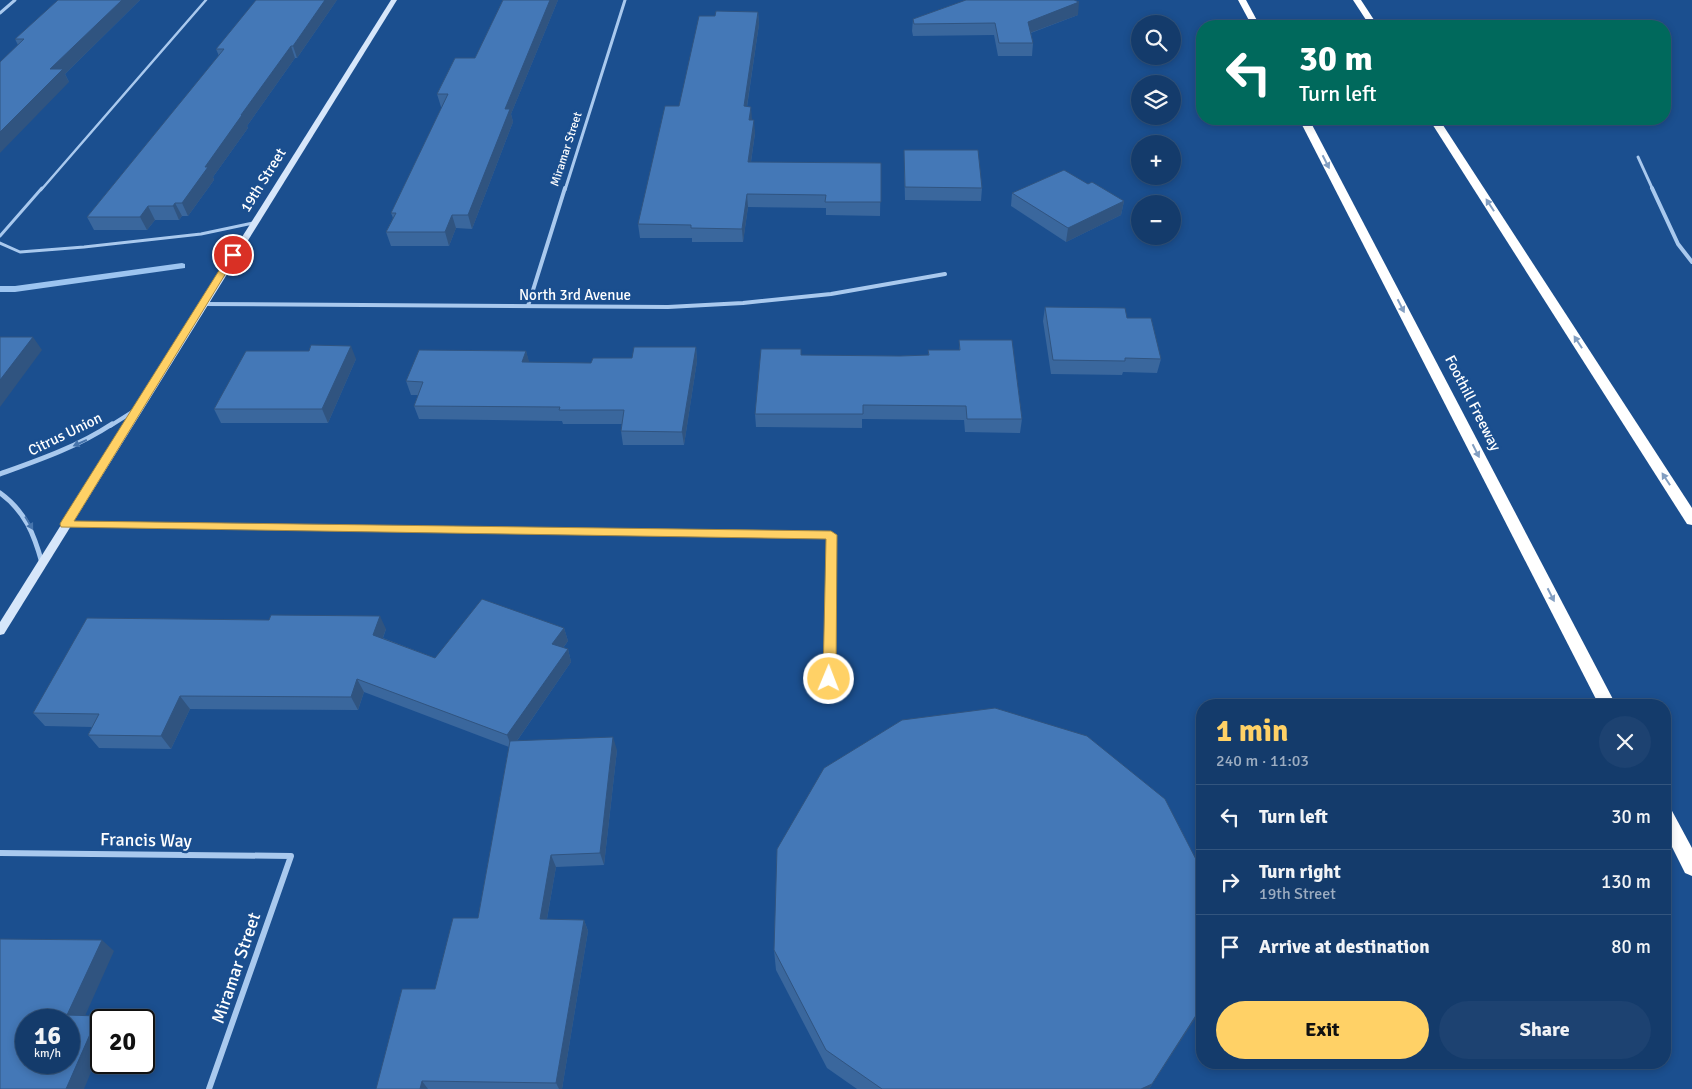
<!DOCTYPE html>
<html lang="en">
<head>
<meta charset="utf-8">
<style>
  :root { --surface:#143b6b; --page:#1d4271; --text:#f1f3f6; --muted:#9dadc1; --line:#33557e; --accent:#ffd166 }
  body { margin:0; font-family:Signika,sans-serif; background:var(--page); color:var(--text); height:100vh; display:flex; flex-direction:column; font-size:19px; white-space:nowrap }
  * { box-sizing:border-box; margin:0 }
  p { font-size:16px; color:var(--muted) }
  .icon { flex:none; width:28px; height:28px; fill:none; stroke:currentColor; stroke-width:2; stroke-linecap:round; stroke-linejoin:round }
  .map { position:relative; flex:1; overflow:hidden }
  .side { position:absolute; left:1196px; top:699px; width:475px; height:370px; display:flex; flex-direction:column; background:var(--surface); border-radius:20px; box-shadow:0 2px 8px #0003,0 0 0 1px var(--line) }
  .side>* { flex:none }
  .hud { position:absolute; left:1196px; top:20px; width:475px; height:105px; border-radius:20px; box-shadow:0 2px 8px #0003,0 0 0 1px var(--line); background:#00695c; color:#fff; overflow:hidden }
  .buttons { position:absolute; left:1131px; top:15px; display:grid; gap:10px }
  .buttons a { display:grid; place-items:center; width:50px; height:50px; border-radius:50%; background:var(--surface); box-shadow:0 2px 8px #0003,0 0 0 1px var(--line); font-size:25px }
  .speed { position:absolute; left:15px; top:1009px; display:flex; gap:10px; font-size:25px; font-weight:700; text-align:center }
  .speed>* { display:grid; place-content:center; width:65px; height:65px; border-radius:50%; background:var(--surface); box-shadow:0 2px 8px #0003,0 0 0 1px var(--line); line-height:1 }
  .speed small { font-size:12px; font-weight:400 }
  .speed .limit { border:2px solid #111; border-radius:8px; background:#fff; color:#111 }
  .pin { position:absolute; display:grid; place-items:center; width:42px; height:42px; color:#fff; margin:-21px; border:2px solid #fff; border-radius:50%; box-shadow:0 1px 5px #0007 }
  .me { position:absolute; width:55px; margin:-28px; rotate:1deg; stroke-linejoin:round; filter:drop-shadow(0 0 4px #0008) }
  .turn { display:flex; align-items:center; gap:18px; height:105px; padding:0 20px; font-size:22px }
  .turn .icon { width:65px; height:65px; stroke-width:2.5 }
  .turn b { display:block; font-size:35px; line-height:42px }
  .round { display:grid; place-items:center; flex:none; width:52px; height:52px; border-radius:26px; background:var(--page) }
  .head { display:flex; align-items:center; justify-content:space-between; height:85px; padding:0 20px }
  h1 { font-size:30px; font-weight:800; line-height:38px; color:var(--accent) }
  .action { display:flex; gap:10px; margin-top:auto; padding:10px 20px }
  .action a { flex:1; height:58px; border-radius:30px; background:var(--accent); color:#111; font-size:20px; font-weight:800; line-height:58px; text-align:center }
  .action a+a { background:var(--page); color:var(--text) }
  ul { padding:0; list-style:none }
  li { display:flex; align-items:center; gap:15px; height:65px; padding:0 20px; border-top:1px solid var(--line) }
  li div { flex:1 }
  li b { display:block; font-size:19px }
  li em { font-style:normal }
  .map>svg:first-child { display:block }
</style>
</head>
<body>
<div class="map">
<svg width="1692" height="1089" viewBox="0 0 1692 1089">
  <rect width="100%" height="100%" fill="#1b4f8f"/>
  <g fill="none" stroke-linecap="round" stroke-linejoin="round">
    <path fill="#9cc4f0" fill-rule="evenodd" d="M 182,263 L 185,264 L 185,268 L 15,292 L 0,292 L 0,286 L 15,286 Z"/>
    <path stroke="#a9c9ee" stroke-width="2.5" d="M 41,190 L 206,0"/>
    <g stroke="#a9c9ee" stroke-width="3">
      <path d="M 0,236 L 42,188"/>
      <path d="M 0,243 L 20,252 L 84,247 L 201,234 L 253,223"/>
    </g>
    <path stroke="#a9c9ee" stroke-width="4" d="M 68,525 L 831,535 L 829,679"/>
    <g stroke="#a9c9ee" stroke-width="3">
      <path d="M 0,13 L 15,0"/>
      <path d="M 1638,157 L 1653,190"/>
      <path d="M 565,190 L 625,0"/>
    </g>
    <g stroke="#a9c9ee" stroke-width="4">
      <path d="M 1652,188 L 1678,244 L 1692,262"/>
      <path d="M 203,304 L 668,307 L 743,303 L 831,294 L 945,274"/>
      <path d="M 528,306 L 565,188"/>
      <path d="M 110,426 L 137,409"/>
    </g>
    <g stroke="#a9c9ee" stroke-width="5">
      <path d="M 0,474 C 39,460 77,447 112,424"/>
      <path d="M 0,493 C 25,511 34,534 42,563"/>
    </g>
    <path stroke="#a9c9ee" stroke-width="6" d="M 0,853 L 291,856 L 209,1089"/>
    <path fill="#d6e6fa" fill-rule="evenodd" d="M 391,0 L 397,0 L 4,634 L 0,635 L 0,622 Z"/>
    <g fill="#fff" fill-rule="evenodd">
      <path d="M 1238,0 L 1246,0 L 1260,26 L 1252,26 Z"/>
      <path d="M 1353,0 L 1361,0 L 1378,26 L 1370,26 Z"/>
      <path d="M 1299,119 L 1309,119 L 1616,705 L 1599,705 Z"/>
      <path d="M 1429,119 L 1439,119 L 1692,508 L 1692,525 L 1687,524 Z"/>
      <path d="M 1665,807 L 1671,809 L 1692,848 L 1692,876 L 1685,873 L 1665,833 Z"/>
    </g>
  </g>
  <g fill="#3a679d">
    <path d="M 58,0 L 140,0 L 65,74 L 69,82 L 18,45 L 15,39 Z"/>
    <path d="M 337,0 L 297,58 L 295,58 L 247,126 L 248,128 L 213,177 L 214,180 L 188,216 L 182,216 L 179,220 L 155,220 L 147,230 L 94,230 L 87,217 L 219,56 L 216,49 Z"/>
    <path d="M 503,0 L 558,0 L 511,114 L 513,122 L 472,229 L 456,228 L 449,246 L 391,246 L 386,232 L 393,218 L 391,213 L 442,107 L 441,107 L 437,94 L 475,58 Z"/>
    <path d="M 758,12 L 759,24 L 747,107 L 752,120 L 755,133 L 751,162 L 881,163 L 880,216 L 826,215 L 826,208 L 748,207 L 743,242 L 692,242 L 692,238 L 640,238 L 638,224 L 679,106 L 715,16 Z"/>
    <path d="M 1078,15 L 1031,33 L 1033,43 L 1032,56 L 998,56 L 994,35 L 913,36 L 912,31 L 913,19 Z"/>
    <path d="M 904,150 L 982,188 L 981,201 L 905,200 L 904,163 Z"/>
    <path d="M 1088,184 L 1124,201 L 1121,215 L 1066,242 L 1011,206 L 1012,193 Z"/>
    <path d="M 1045,307 L 1127,318 L 1161,359 L 1157,373 L 1123,372 L 1122,375 L 1051,374 L 1043,321 Z"/>
    <path d="M 959,340 L 1022,419 L 1020,433 L 965,432 L 964,420 L 862,419 L 862,428 L 756,427 L 755,414 L 801,355 L 900,356 L 928,355 L 928,350 L 959,350 Z"/>
    <path d="M 696,347 L 697,361 L 684,445 L 623,445 L 621,431 L 622,424 L 563,424 L 562,421 L 419,419 L 414,406 L 418,395 L 411,395 L 406,381 L 526,351 L 529,363 L 591,363 L 632,358 Z"/>
    <path d="M 309,351 L 356,359 L 328,423 L 221,423 L 214,409 Z"/>
    <path d="M 564,628 L 568,641 L 563,648 L 568,649 L 571,662 L 517,741 L 617,750 L 604,865 L 556,867 L 547,919 L 584,920 L 588,931 L 562,1089 L 376,1089 L 435,989 L 478,918 L 509,747 L 364,692 L 358,710 L 190,709 L 171,749 L 99,748 L 88,735 L 92,727 L 45,726 L 33,713 L 386,629 L 383,638 L 435,658 Z"/>
    <path d="M 1202,871 L 1202,1007 L 1149,1089 L 857,1089 L 827,1068 L 776,970 L 774,950 Z"/>
  </g>
  <g fill="#305480">
    <path d="M 122,0 L 140,0 L 65,74 L 69,82 L 0,153 L 0,132 L 50,69 Z"/>
    <path d="M 325,0 L 337,0 L 297,58 L 293,46 Z"/>
    <path d="M 550,0 L 558,0 L 511,114 L 513,122 L 472,229 L 468,215 L 505,109 Z"/>
    <path d="M 1079,2 L 1078,15 L 1027,34 L 1028,22 Z"/>
    <path d="M 758,12 L 759,24 L 745,119 L 744,106 Z"/>
    <path d="M 291,46 L 295,58 L 247,126 L 248,128 L 213,177 L 214,180 L 188,216 L 182,203 L 205,167 L 241,115 Z"/>
    <path d="M 751,107 L 752,119 L 750,133 L 749,120 Z"/>
    <path d="M 754,120 L 755,133 L 749,175 L 748,162 Z"/>
    <path d="M 747,194 L 748,207 L 743,242 L 742,229 Z"/>
    <path d="M 1124,201 L 1121,215 L 1066,242 L 1068,228 Z"/>
    <path d="M 175,203 L 182,216 L 179,220 L 173,206 Z"/>
    <path d="M 148,206 L 155,220 L 147,230 L 140,217 Z"/>
    <path d="M 452,215 L 456,228 L 449,246 L 445,232 Z"/>
    <path d="M 33,337 L 42,350 L 0,407 L 0,380 Z"/>
    <path d="M 351,346 L 356,359 L 328,423 L 322,409 Z"/>
    <path d="M 696,347 L 697,361 L 684,445 L 682,432 Z"/>
    <path d="M 526,351 L 530,365 L 522,362 Z"/>
    <path d="M 380,616 L 386,629 L 379,648 L 373,635 Z"/>
    <path d="M 564,628 L 568,641 L 556,657 L 552,644 Z"/>
    <path d="M 568,649 L 571,662 L 512,748 L 507,735 Z"/>
    <path d="M 357,679 L 364,692 L 358,710 L 351,697 Z"/>
    <path d="M 180,696 L 190,709 L 171,749 L 161,736 Z"/>
    <path d="M 613,737 L 617,750 L 604,865 L 600,853 Z"/>
    <path d="M 551,855 L 556,867 L 545,930 L 540,919 Z"/>
    <path d="M 584,920 L 588,931 L 562,1089 L 559,1089 L 556,1083 Z"/>
    <path d="M 102,940 L 114,951 L 81,1025 L 67,1015 Z"/>
    <path d="M 1202,1006 L 1199,1013 L 1149,1089 L 1141,1089 Z"/>
    <path d="M 98,1016 L 103,1020 L 101,1020 L 101,1048 L 84,1089 L 66,1089 Z"/>
    <path d="M 422,1081 L 428,1089 L 420,1089 Z"/>
  </g>
  <g fill="#4478b7" stroke="#305480" fill-rule="evenodd">
    <path d="M 58,0 L 122,0 L 50,69 L 63,69 L 0,132 L 0,62 L 24,39 L 15,39 Z"/>
    <path d="M 256,0 L 325,0 L 293,46 L 291,46 L 241,115 L 242,115 L 205,167 L 208,167 L 182,203 L 175,203 L 173,206 L 148,206 L 140,217 L 87,217 L 224,49 L 216,49 Z"/>
    <path d="M 503,0 L 550,0 L 505,109 L 510,109 L 468,215 L 452,215 L 445,232 L 386,232 L 396,213 L 391,213 L 448,94 L 437,94 L 455,58 L 475,58 Z"/>
    <path d="M 966,0 L 1074,0 L 1079,2 L 1028,22 L 1033,43 L 999,43 L 995,23 L 914,24 L 913,19 Z"/>
    <path d="M 716,11 L 758,12 L 744,106 L 751,107 L 749,120 L 754,120 L 748,162 L 881,163 L 881,202 L 825,202 L 826,195 L 747,194 L 742,229 L 691,228 L 691,225 L 638,224 L 665,106 L 679,106 L 699,16 L 715,16 Z"/>
    <path d="M 904,150 L 978,150 L 982,188 L 905,187 Z"/>
    <path d="M 1064,170 L 1088,184 L 1092,182 L 1124,201 L 1068,228 L 1012,193 Z"/>
    <path d="M 1045,307 L 1125,308 L 1127,318 L 1151,318 L 1161,359 L 1125,358 L 1125,361 L 1053,360 Z"/>
    <path d="M 0,337 L 33,337 L 0,380 Z"/>
    <path d="M 959,340 L 1012,340 L 1022,419 L 967,419 L 966,406 L 863,405 L 863,414 L 755,414 L 761,349 L 801,349 L 801,355 L 900,356 L 929,355 L 928,350 L 960,350 Z"/>
    <path d="M 311,345 L 351,346 L 322,409 L 214,409 L 246,351 L 309,351 Z"/>
    <path d="M 634,347 L 696,347 L 682,432 L 621,431 L 624,410 L 559,410 L 560,407 L 414,406 L 423,382 L 406,381 L 419,350 L 526,351 L 522,362 L 591,363 L 593,358 L 632,358 Z"/>
    <path d="M 482,599 L 564,628 L 552,644 L 568,649 L 507,735 L 357,679 L 351,697 L 180,696 L 161,736 L 88,735 L 99,714 L 33,713 L 87,618 L 269,620 L 271,615 L 380,616 L 373,635 L 435,658 Z"/>
    <path d="M 995,708 L 1087,736 L 1165,799 L 1202,871 L 1202,1006 L 1152,1084 L 1141,1089 L 882,1089 L 826,1050 L 774,950 L 777,849 L 824,768 L 902,720 Z"/>
    <path d="M 613,737 L 600,853 L 551,855 L 540,919 L 584,920 L 556,1083 L 422,1081 L 420,1089 L 376,1089 L 402,989 L 435,989 L 453,918 L 478,918 L 510,741 Z"/>
    <path d="M 0,939 L 102,940 L 67,1015 L 98,1016 L 66,1089 L 0,1089 ZM 26,1020 L 69,1020 L 69,1062 L 26,1062 Z"/>
  </g>
  <defs><path id="oneway-solid" d="M-6-.8H1V-3.2L6.5 0L1 3.2V.8H-6Z" transform="scale(1.25)"/></defs>
  <g fill="#829ec1">
    <use href="#oneway-solid" transform="translate(1326 162) rotate(63)"/>
    <use href="#oneway-solid" transform="translate(1490 205) rotate(-123)"/>
    <use href="#oneway-solid" transform="translate(1401 306) rotate(63)"/>
    <use href="#oneway-solid" transform="translate(1578 342) rotate(-123)"/>
    <use href="#oneway-solid" transform="translate(1476 451) rotate(63)"/>
    <use href="#oneway-solid" transform="translate(1666 479) rotate(-123)"/>
    <use href="#oneway-solid" transform="translate(1551 595) rotate(63)"/>
  </g>
  <g fill="#4674ac">
    <use href="#oneway-solid" transform="translate(80 443) rotate(156)"/>
    <use href="#oneway-solid" transform="translate(29 523) rotate(59)"/>
  </g>
  <path fill="#ffd166" stroke="#a68842" d="M 230,253 L 236,253 L 237,255 L 74,521 L 831,531 L 837,535 L 836,679 L 834,683 L 829,684 L 825,683 L 823,679 L 826,539 L 61,527 L 60,524 L 61,522 Z"/>
  <g text-anchor="middle" stroke-width="5" stroke-linejoin="round" paint-order="stroke">
    <g font-size="12" fill="#fff" stroke="#1b4f8f">
      <text transform="translate(566 149) rotate(-72)" y="4">Miramar Street</text>
    </g>
    <g font-size="15" fill="#fff" stroke="#1b4f8f">
      <text transform="translate(263 180) rotate(-58)" y="5">19th Street</text>
      <text x="575" y="300">North 3rd Avenue</text>
      <text transform="translate(1473 403) rotate(63)" y="5">Foothill Freeway</text>
      <text transform="translate(65 434) rotate(-26)" y="5">Citrus Union</text>
    </g>
    <g font-size="18" fill="#fff" stroke="#1b4f8f">
      <text transform="translate(146 840) rotate(1)" y="6">Francis Way</text>
      <text transform="translate(236 968) rotate(-71)" y="6">Miramar Street</text>
    </g>
  </g>
</svg>
<div class="buttons">
<a><svg class="icon" aria-label="search" viewBox="0 0 24 24"><circle cx="10" cy="10" r="6"/><path d="M15 15l6 6"/></svg></a>
<a><svg class="icon" aria-label="layers" viewBox="0 0 24 24"><path d="M12 4l9 5-9 5-9-5zM3 14l9 5 9-5"/></svg></a>
<a>+</a>
<a>−</a>
</div>
<div class="speed"><div>16<small>km/h</small></div><div class="limit">20</div></div>
<div class="pin" style="left:233px;top:255px;background:#d93025"><svg class="icon" aria-label="arrive" viewBox="0 0 24 24"><path d="M6 21V4h12l-3 4 3 4H6"/></svg></div>
<svg class="me" style="left:829px;top:679px" viewBox="-20 -20 40 40"><circle r="17" fill="#ffd166" stroke="#fff" stroke-width="3"/><path d="M0-11L8 9 0 5-8 9z" fill="#fff"/></svg>
<div class="hud">
<div class="turn"><svg class="icon" aria-label="left" viewBox="0 0 24 24"><path d="M17 20v-9H6M10 6l-5 5 5 5"/></svg><div><b>30 m</b>Turn left</div></div>
</div>
<section class="side">
<div class="head"><div><h1>1 min</h1><p>240 m · 11:03</p></div><a class="round"><svg class="icon" aria-label="close" viewBox="0 0 24 24"><path d="M6 6l12 12M18 6L6 18"/></svg></a></div>
<ul>
<li><svg class="icon" aria-label="left" viewBox="0 0 24 24"><path d="M17 20v-9H6M10 6l-5 5 5 5"/></svg><div><b>Turn left</b></div><em>30 m</em></li>
<li><svg class="icon" aria-label="right" viewBox="0 0 24 24"><path d="M7 20v-9h11M14 6l5 5-5 5"/></svg><div><b>Turn right</b><p>19th Street</p></div><em>130 m</em></li>
<li><svg class="icon" aria-label="arrive" viewBox="0 0 24 24"><path d="M6 21V4h12l-3 4 3 4H6"/></svg><div><b>Arrive at destination</b></div><em>80 m</em></li>
</ul>
<div class="action"><a>Exit</a><a>Share</a></div>
</section>
</div>
</body>
</html>
